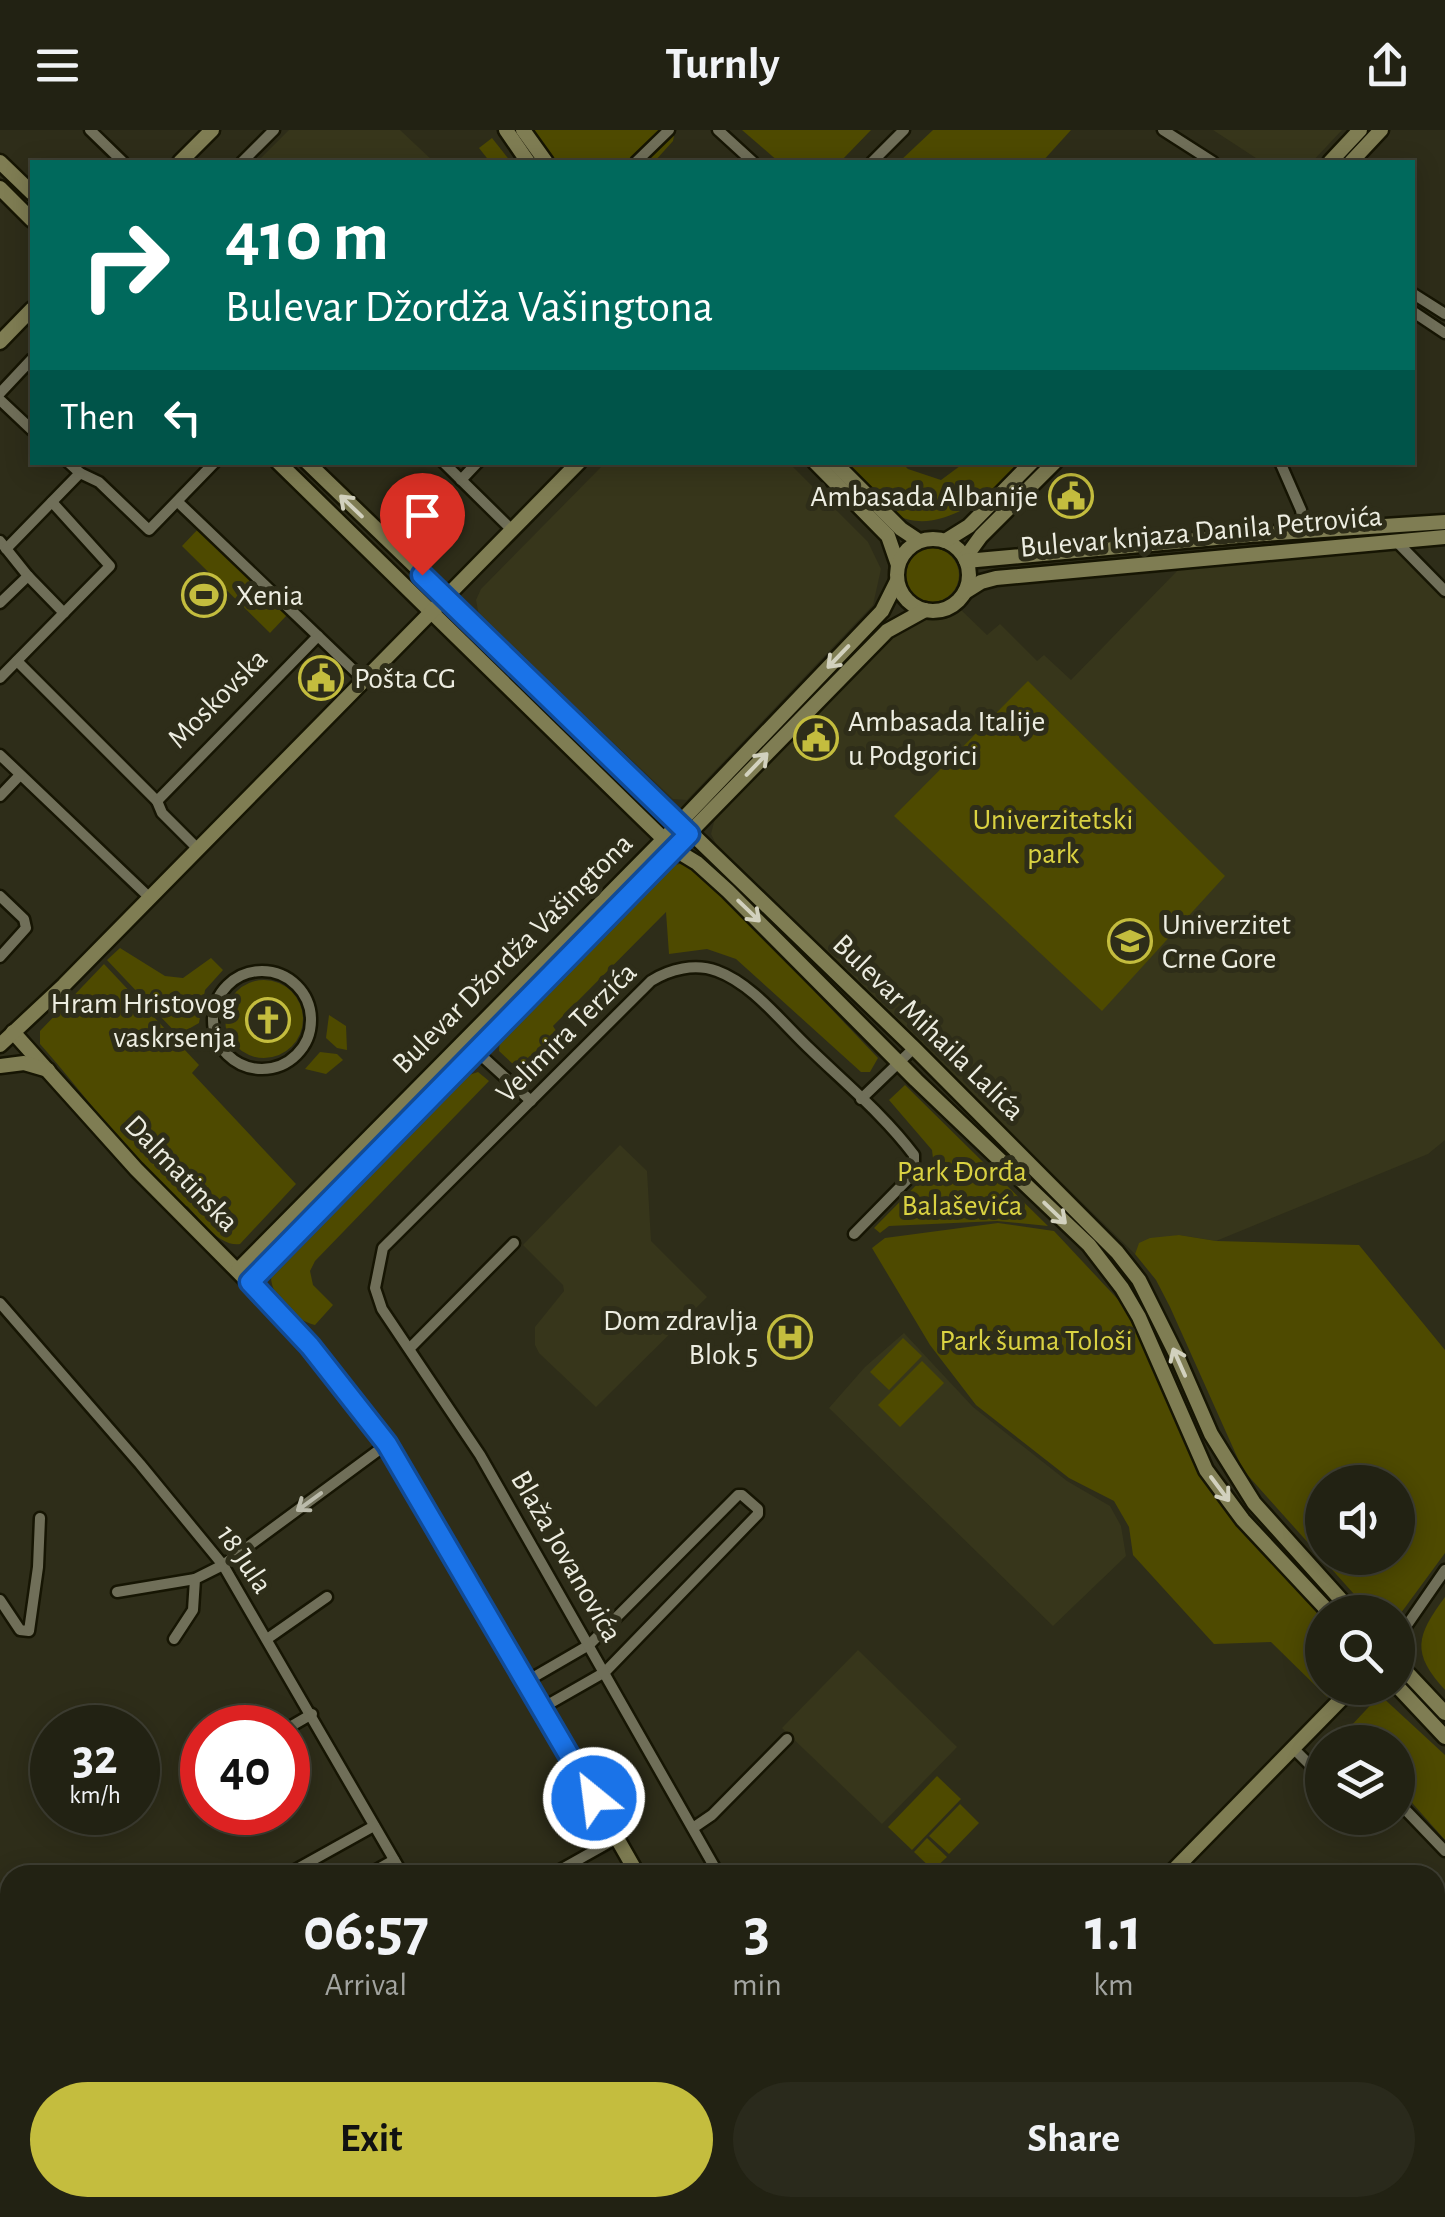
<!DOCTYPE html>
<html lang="en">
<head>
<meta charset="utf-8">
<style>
  :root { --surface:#222213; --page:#2a2a1c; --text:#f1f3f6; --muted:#a2a4a0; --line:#3f3f33; --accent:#c4bd3e }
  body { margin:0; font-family:"Alegreya Sans",sans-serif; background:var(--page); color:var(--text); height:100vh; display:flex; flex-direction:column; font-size:38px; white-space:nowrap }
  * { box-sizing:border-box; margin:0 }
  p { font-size:32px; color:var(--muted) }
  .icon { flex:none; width:55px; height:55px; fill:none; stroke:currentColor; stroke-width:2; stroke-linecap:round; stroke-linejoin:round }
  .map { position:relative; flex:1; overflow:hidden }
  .drawer { position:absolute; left:0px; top:1735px; width:1445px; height:352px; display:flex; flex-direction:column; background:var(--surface); border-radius:30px 30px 0 0; box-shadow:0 5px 25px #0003,0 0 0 2px var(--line) }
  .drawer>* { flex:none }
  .banner { position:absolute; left:30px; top:30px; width:1385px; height:305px; border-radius:0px; box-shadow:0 5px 25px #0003,0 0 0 2px var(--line); background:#00695c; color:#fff; overflow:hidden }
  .tools { position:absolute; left:1305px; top:1335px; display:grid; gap:20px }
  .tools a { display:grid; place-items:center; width:110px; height:110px; border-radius:50%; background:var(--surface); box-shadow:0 5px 25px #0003,0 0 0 2px var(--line); font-size:50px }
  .speed { position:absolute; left:30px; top:1575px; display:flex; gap:20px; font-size:50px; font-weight:700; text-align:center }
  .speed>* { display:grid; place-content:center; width:130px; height:130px; border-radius:50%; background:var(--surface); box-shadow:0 5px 25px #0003,0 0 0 2px var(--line); line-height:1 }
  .speed small { font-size:25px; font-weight:400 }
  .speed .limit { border:15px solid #d22; background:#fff; color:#111 }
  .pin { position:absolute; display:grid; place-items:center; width:85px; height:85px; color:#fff; margin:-102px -42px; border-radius:50% 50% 50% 0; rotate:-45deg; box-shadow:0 0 10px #0007 }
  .pin .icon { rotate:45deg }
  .me { position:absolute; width:110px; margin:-55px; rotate:331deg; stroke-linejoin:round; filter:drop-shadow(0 0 8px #0008) }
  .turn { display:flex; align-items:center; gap:35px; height:210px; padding:0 30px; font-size:45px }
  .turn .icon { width:130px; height:130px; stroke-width:2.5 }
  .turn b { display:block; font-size:70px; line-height:85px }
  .then { display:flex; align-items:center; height:95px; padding:0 30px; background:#0003; gap:20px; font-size:38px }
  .eta { display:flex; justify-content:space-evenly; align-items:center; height:170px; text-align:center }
  .eta b { font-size:60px; font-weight:700; line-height:70px }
  .primary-button { display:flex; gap:20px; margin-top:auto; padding:20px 30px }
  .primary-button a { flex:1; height:115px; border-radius:60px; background:var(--accent); color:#111; font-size:40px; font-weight:700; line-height:115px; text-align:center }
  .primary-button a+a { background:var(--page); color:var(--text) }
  header { display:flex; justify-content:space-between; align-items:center; height:130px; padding:0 30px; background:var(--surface); font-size:45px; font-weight:700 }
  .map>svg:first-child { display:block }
</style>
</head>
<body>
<header><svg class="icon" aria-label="menu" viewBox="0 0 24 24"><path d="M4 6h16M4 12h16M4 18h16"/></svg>Turnly<svg class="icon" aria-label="share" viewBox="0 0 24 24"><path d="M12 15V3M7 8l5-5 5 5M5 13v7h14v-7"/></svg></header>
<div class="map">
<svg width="1445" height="2087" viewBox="0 0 1445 2087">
  <rect width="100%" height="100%" fill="#2e2d19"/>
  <g fill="#37361b">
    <path d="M 289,0 L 400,0 L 434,32 L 257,32 Z"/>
    <path d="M 1213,0 L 1342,0 L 1312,32 L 1262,32 Z"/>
    <path d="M 605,333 L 789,333 L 868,412 L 881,439 L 873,475 L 687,670 L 673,669 L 482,489 L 478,481 L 476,470 L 481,459 Z"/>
    <path d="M 1399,419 L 1445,464 L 1445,1010 L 1428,1024 L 1216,1111 L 1179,1105 L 1139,1114 L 1135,1124 L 718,718 L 711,704 L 715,688 L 894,499 L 915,490 L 937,490 L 960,479 L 987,505 L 1000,494 L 1037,531 L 1044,525 L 1071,550 L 1179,439 Z"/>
    <path d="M 620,1015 L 647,1041 L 651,1111 L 707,1167 L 596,1277 L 539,1223 L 535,1215 L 535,1197 L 564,1161 L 563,1155 L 523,1115 Z"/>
    <path d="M 904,1203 L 973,1277 L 1067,1351 L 1110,1376 L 1121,1396 L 1126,1426 L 1053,1496 L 829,1278 L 865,1237 Z"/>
    <path d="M 858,1520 L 957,1617 L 882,1694 L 782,1598 Z"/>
    <path d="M 1445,1877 L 1445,2078 L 1435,2068 L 1435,1887 Z"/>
    <path d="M 1145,2078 L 1194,2078 L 1203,2087 L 1135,2087 Z"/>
  </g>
  <g fill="#4e4a00" fill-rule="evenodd">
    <path d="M 532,0 L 675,0 L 673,11 L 654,32 L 556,32 Z"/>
    <path d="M 742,0 L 871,0 L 840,32 L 779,32 Z"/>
    <path d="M 933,0 L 1071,0 L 1042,32 L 899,32 Z"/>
    <path d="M 492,8 L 511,32 L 490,32 L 479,18 Z"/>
    <path d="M 844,333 L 902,333 L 908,339 L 941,350 L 964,333 L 1019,333 L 1024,339 C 991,362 938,409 895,384 C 878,374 858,347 844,333 Z"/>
    <path d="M 199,398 L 287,485 L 270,503 L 182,416 Z"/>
    <circle cx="932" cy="445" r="27"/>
    <path d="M 1028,551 L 1225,746 L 1102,881 L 894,686 Z"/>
    <path d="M 680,734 L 697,738 L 878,928 L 870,942 L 861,942 L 736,829 L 707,819 L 669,824 L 666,782 L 553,896 L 568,920 L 544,943 L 530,950 L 499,921 L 500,907 L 667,736 Z"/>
    <path d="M 120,818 L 165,846 L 183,848 L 211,828 L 223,840 L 205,860 L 199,893 L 178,905 L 107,830 Z"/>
    <path d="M 104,834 L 199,935 L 192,943 L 296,1054 L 240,1114 C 219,1117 201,1090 187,1076 L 182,1079 C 130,1028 88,968 40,914 L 40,901 Z"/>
    <circle cx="264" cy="889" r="39"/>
    <path d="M 329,885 L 346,896 L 347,920 L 337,918 L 326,908 Z"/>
    <path d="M 320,922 L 337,924 L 343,930 L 326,944 L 305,939 Z"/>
    <path d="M 478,942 L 489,951 L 315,1131 L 310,1141 L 313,1155 L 333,1175 L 315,1195 C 296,1191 271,1167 271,1147 L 469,945 Z"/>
    <path d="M 905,955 L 1048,1096 L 997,1091 L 889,1096 L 880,1103 L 874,1098 L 934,1037 L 932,1020 L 889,970 Z"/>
    <path d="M 998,1093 L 1054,1101 L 1126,1178 L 1178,1294 L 1208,1349 L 1322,1482 L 1322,1558 L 1337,1558 L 1327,1567 L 1271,1512 L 1214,1514 L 1133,1425 L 1129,1397 L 1114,1371 L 1069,1348 L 976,1275 L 930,1215 L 872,1118 L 885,1108 Z"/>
    <path d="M 1179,1105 L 1216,1111 L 1359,1115 L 1445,1220 L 1445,1423 L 1398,1487 L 1398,1482 L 1370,1482 L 1243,1340 L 1170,1177 L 1156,1150 L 1135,1124 L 1139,1113 L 1150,1108 ZM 1322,1352 L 1398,1352 L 1398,1428 L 1322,1428 Z"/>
    <path d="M 903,1208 L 922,1226 L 889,1260 L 870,1242 Z"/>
    <path d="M 922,1231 L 944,1253 L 900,1297 L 878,1275 Z"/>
    <path d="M 1445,1467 L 1445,1560 C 1411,1523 1416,1506 1445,1467 Z"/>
    <path d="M 1380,1565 L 1445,1625 L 1445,1710 L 1398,1657 L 1398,1612 L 1361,1612 L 1349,1598 Z"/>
    <path d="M 937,1646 L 961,1669 L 912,1720 L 888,1697 Z"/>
    <path d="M 960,1674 L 979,1693 L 949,1724 L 929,1706 Z"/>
    <path d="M 927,1708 L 947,1727 L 933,1740 L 914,1722 Z"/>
    <path d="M 0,1912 L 10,1921 L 10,2078 L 198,2078 L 212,2087 L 0,2087 Z"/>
  </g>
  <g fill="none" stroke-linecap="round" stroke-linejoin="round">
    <g stroke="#161503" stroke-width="15">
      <g id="street">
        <path d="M 90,0 L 123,32"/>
        <path d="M 718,0 L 753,32"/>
        <path d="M 1163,0 L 1213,32"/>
        <path d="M 242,32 L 274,0"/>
        <path d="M 636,32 L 669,0"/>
        <path d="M 872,32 L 904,0"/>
        <path d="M 1412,163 L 1445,184"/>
        <path d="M 1412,181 L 1445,203"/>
        <path d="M 0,263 L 32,229"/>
        <path d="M 0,270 L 32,300"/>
        <path d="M 68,332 L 80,343 L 99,352 L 149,400 L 215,332"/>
        <path d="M 443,332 L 512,400"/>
        <path d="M 1280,332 L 1301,380 L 1305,402"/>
        <path d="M 461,350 L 478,332"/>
        <path d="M 179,373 L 364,550"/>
        <path d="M 0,411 L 28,446 L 64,483"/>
        <path d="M 1396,411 L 1445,461"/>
        <path d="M 6,419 L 80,343"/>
        <path d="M 0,473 L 28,446"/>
        <path d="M 17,531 L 157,671"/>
        <path d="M 0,548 L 110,436 L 52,372"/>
        <path d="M 0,625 L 150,768"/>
        <path d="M 0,666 L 20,645"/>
        <path d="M 197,718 L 162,683 L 157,671 L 318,506"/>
        <path d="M 0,766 L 24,789 L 26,798 L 0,827"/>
        <circle cx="262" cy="890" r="49"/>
        <path d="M 473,918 L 531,971"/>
        <path d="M 861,969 L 914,918"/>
        <path d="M 0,1173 L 140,1334 L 223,1435 L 403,1745"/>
        <path d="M 410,1218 L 514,1113"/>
        <path d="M 117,1462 L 195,1449"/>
        <path d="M 0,1470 L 20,1500 L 29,1501 L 38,1437 L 40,1388"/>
        <path d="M 1398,1508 L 1445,1440"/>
        <path d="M 174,1509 L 193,1480 L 195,1449 L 223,1435 L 387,1314"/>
        <path d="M 267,1509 L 327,1467"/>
        <path d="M 527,1551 L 589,1515 L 738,1365 L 742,1365 L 758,1379 L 758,1384 L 605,1542 L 542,1578"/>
        <path d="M 288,1598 L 312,1584"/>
        <path d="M 1293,1618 L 1322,1647"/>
        <path d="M 1398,1672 L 1445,1721"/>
        <path d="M 693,1698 L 712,1685 L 787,1609"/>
        <path d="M 286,1745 L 374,1696"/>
        <path d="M 367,1745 L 394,1730"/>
        <path d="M 551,1745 L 617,1708"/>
        <path d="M 719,1745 L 480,1325 L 382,1179 L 375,1158 L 383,1118 L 651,851 C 670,839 695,833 717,841 C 753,854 783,894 811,920 C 845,953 885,986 914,1025 L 914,1037 L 910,1047 L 854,1104"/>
        <path d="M 0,1792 L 10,1795"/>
        <path d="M 1336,2078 L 1344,2087"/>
        <path d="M 677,2087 L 696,2078"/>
        <path d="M 941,2087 L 947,2078"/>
      </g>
    </g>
    <g stroke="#161503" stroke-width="19">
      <g id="secondary">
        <path d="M 506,0 L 528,32"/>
        <path d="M 523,0 L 546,32"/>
        <path d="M 0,32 L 32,63"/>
        <path d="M 180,32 L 212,0"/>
        <path d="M 1330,32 L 1360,0"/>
        <path d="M 1351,32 L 1381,0"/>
        <path d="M 0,58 L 32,90"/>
        <path d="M 0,212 L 32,179"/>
        <path d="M 278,332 L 640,686 L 674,719 L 697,733 L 728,761 L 916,950 L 1089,1115 L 1122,1158 L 1139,1187 L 1206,1340 L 1243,1390 L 1329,1482"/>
        <path d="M 307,332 L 914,918 L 1117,1122 L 1139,1150 L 1177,1226 L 1211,1304 L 1254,1373 L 1352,1482"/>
        <path d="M 815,332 L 888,406 L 898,435"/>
        <path d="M 834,332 L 901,399 L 919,411"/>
        <circle cx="933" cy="445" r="36"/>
        <path d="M 945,411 L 969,396 L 1032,332"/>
        <path d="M 965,428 L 981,406 L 1055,332"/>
        <path d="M 966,431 L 1249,405 L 1445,392"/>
        <path d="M 965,462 L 981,452 L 996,448 L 1445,407"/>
        <path d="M 13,902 L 136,1039 L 288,1192 L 362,1279 L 387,1314 L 499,1502 L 638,1745"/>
        <path d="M 0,915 L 64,855 L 579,332"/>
        <path d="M 0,936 L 24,933 L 48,940"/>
        <path d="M 238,1140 L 664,709 L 882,481 L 897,451"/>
        <path d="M 250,1152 L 887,501 L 925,480"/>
        <path d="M 1398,1533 L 1445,1583"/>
        <path d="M 1398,1557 L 1445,1607"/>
        <path d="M 1169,1745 L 1352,1558"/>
        <path d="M 793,2078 L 798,2087"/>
        <path d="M 816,2087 L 837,2078"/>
      </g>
    </g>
    <use href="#street" stroke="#706f59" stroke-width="10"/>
    <use href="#secondary" stroke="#7f7d53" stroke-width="14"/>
  </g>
  <defs><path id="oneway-shaft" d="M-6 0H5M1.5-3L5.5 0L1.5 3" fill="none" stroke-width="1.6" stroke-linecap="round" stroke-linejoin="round" transform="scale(2.5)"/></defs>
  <g stroke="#d2d1be">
    <use href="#oneway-shaft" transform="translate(351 376) rotate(-136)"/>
    <use href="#oneway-shaft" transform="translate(838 527) rotate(134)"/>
    <use href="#oneway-shaft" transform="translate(757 634) rotate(-46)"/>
    <use href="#oneway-shaft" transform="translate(749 781) rotate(44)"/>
    <use href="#oneway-shaft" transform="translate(1055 1083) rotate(44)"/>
    <use href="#oneway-shaft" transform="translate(1179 1232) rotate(-114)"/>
    <use href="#oneway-shaft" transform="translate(1220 1359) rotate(53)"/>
  </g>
  <use stroke="#bbbbab" href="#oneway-shaft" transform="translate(309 1372) rotate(144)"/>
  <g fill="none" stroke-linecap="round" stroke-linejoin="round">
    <g stroke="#114b97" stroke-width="25">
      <path id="route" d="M 422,445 L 689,704 L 250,1152 L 310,1216 L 387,1314 L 594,1668"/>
    </g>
    <use href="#route" stroke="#1a73e8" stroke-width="18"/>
  </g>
  <defs>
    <g id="civic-ring" transform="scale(2.25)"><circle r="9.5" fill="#2e2d19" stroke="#c4bd3e" stroke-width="1.5"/><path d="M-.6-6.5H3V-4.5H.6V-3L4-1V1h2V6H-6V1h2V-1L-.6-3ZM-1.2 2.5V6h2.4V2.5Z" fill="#c4bd3e"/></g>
    <g id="stadium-ring" transform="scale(2.25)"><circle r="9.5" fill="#2e2d19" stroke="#c4bd3e" stroke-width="1.5"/><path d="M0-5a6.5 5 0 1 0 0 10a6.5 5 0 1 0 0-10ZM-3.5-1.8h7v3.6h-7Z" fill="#c4bd3e"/></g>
    <g id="university-ring" transform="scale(2.25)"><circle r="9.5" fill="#2e2d19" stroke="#c4bd3e" stroke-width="1.5"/><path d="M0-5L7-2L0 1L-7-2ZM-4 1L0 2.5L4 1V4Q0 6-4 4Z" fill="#c4bd3e"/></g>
    <g id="church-ring" transform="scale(2.25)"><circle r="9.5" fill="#2e2d19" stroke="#c4bd3e" stroke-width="1.5"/><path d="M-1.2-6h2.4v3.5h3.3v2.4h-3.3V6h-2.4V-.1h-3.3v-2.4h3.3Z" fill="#c4bd3e"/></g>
    <g id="hospital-ring" transform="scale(2.25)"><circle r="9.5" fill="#2e2d19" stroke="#c4bd3e" stroke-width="1.5"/><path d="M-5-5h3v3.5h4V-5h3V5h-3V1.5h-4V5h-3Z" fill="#c4bd3e"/></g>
  </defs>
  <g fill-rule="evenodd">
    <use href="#civic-ring" x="1071" y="366"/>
    <use href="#stadium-ring" x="204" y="465"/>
    <use href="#civic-ring" x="321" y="548"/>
    <use href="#civic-ring" x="816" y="608"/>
    <use href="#university-ring" x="1130" y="811"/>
    <use href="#church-ring" x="268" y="890"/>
    <use href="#hospital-ring" x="790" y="1207"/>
  </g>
  <g text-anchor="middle" stroke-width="10" stroke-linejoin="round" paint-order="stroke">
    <g font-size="30" fill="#edede1" stroke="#2e2d19" text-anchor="start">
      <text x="1038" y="376" text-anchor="end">Ambasada Albanije</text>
      <text x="236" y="475">Xenia</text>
      <text x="354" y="558">Pošta CG</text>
      <text x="848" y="601">Ambasada Italije<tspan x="848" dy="34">u Podgorici</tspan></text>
      <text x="1162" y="804">Univerzitet<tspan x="1162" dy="34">Crne Gore</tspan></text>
      <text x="236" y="883" text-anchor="end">Hram Hristovog<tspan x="236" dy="34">vaskrsenja</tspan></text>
      <text x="758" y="1200" text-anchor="end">Dom zdravlja<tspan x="758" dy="34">Blok 5</tspan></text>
    </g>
    <g font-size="30" fill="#edede1" stroke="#2e2d19">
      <text transform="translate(1201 401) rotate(-5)" y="10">Bulevar knjaza Danila Petrovića</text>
      <text transform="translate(217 568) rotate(-45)" y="10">Moskovska</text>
      <text transform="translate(512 823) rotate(-45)" y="10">Bulevar Džordža Vašingtona</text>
      <text transform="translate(929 897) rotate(44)" y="10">Bulevar Mihaila Lalića</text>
      <text transform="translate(566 902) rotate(-45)" y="10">Velimira Terzića</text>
      <text transform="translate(182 1043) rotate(46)" y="10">Dalmatinska</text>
      <text transform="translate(567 1426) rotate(60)" y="10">Blaža Jovanovića</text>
      <text transform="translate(245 1429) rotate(56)" y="10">18 Jula</text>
    </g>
    <g font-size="30" fill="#dad242" stroke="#2e2d19">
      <text x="1053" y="699">Univerzitetski<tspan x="1053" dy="34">park</tspan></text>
      <text x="962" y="1051">Park Đorđa<tspan x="962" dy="34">Balaševića</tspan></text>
      <text x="1036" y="1220">Park šuma Tološi</text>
    </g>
  </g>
</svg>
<div class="tools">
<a><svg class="icon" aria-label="sound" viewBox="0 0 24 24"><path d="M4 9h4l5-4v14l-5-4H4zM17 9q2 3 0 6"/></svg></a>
<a><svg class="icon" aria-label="search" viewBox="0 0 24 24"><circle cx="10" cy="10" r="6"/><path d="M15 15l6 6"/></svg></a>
<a><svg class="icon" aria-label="layers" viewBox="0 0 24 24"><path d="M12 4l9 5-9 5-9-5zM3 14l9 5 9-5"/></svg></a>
</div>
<div class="speed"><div>32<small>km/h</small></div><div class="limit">40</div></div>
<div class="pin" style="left:422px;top:445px;background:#d93025"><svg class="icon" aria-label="arrive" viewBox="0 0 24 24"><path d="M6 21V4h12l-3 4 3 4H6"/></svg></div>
<svg class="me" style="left:594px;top:1668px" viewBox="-20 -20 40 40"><circle r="17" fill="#1a73e8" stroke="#fff" stroke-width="3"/><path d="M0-11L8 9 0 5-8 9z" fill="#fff"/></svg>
<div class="banner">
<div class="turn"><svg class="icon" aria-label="right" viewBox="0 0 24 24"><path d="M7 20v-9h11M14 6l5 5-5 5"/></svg><div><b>410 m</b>Bulevar Džordža Vašingtona</div></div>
<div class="then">Then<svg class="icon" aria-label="left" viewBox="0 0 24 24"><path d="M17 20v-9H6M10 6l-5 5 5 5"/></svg></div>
</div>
<section class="drawer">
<div class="eta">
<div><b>06:57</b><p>Arrival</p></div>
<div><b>3</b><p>min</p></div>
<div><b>1.1</b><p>km</p></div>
</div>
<div class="primary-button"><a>Exit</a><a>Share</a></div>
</section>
</div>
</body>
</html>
